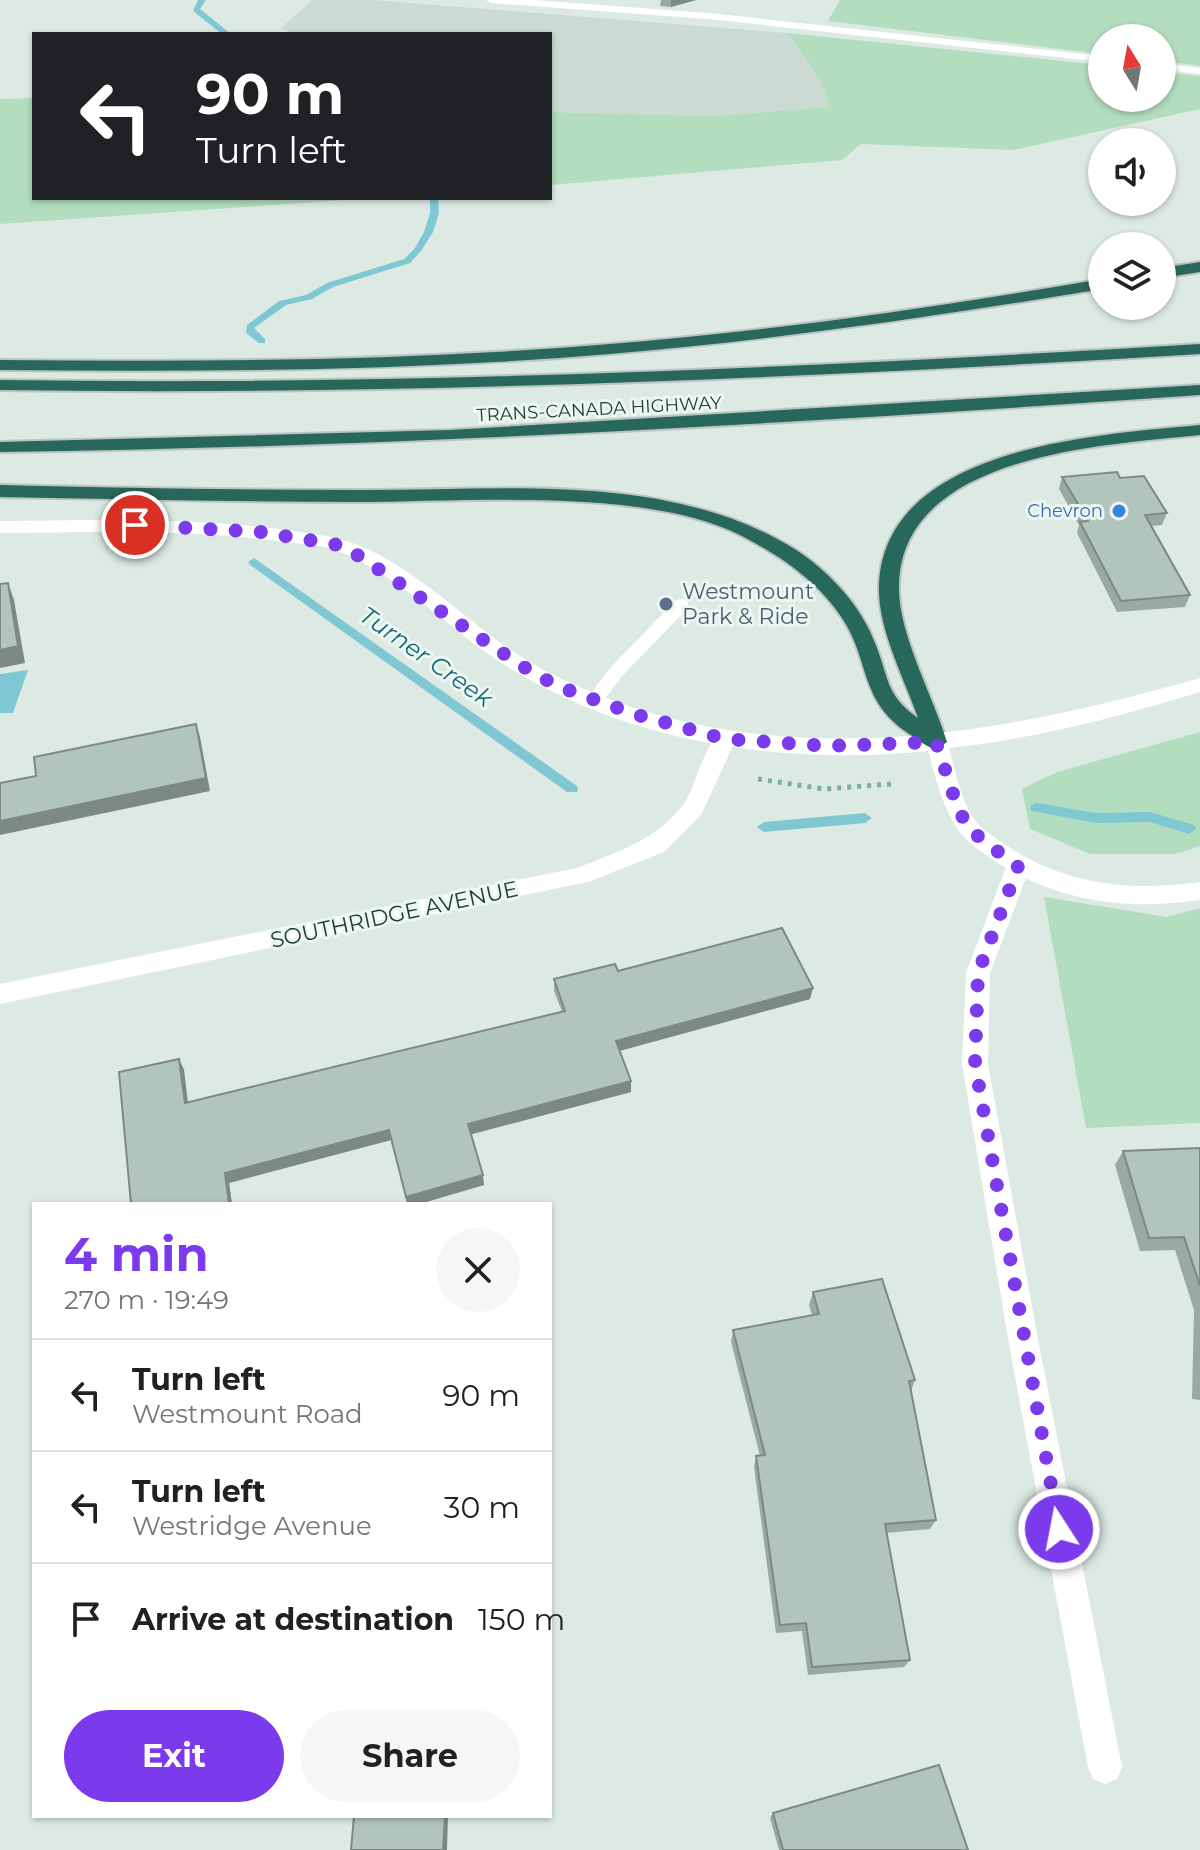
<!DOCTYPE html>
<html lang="en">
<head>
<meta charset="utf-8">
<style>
  :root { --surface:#fff; --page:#f6f6f6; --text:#202124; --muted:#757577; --line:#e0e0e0; --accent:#7c3aed }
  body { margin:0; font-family:Montserrat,sans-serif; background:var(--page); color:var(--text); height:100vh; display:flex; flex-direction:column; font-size:30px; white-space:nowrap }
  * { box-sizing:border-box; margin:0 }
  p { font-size:26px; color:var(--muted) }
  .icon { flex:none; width:44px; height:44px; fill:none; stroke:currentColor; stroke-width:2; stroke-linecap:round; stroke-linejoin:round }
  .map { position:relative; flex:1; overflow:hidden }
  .side { position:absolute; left:32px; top:1202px; width:520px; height:616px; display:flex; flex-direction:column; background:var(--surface); border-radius:0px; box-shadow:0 2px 6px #0004 }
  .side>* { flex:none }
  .hud { position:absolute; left:32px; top:32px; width:520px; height:168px; border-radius:0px; box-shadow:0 2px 6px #0004; background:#202124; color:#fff; overflow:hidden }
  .needle { width:52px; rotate:349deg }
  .tools { position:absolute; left:1088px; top:24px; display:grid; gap:16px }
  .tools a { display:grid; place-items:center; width:88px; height:88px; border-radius:50%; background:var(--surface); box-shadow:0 2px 6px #0004; font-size:40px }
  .pin { position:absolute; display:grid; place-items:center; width:68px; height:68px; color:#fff; margin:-34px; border:4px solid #fff; border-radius:50%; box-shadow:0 2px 8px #0007 }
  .me { position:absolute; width:88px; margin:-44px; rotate:349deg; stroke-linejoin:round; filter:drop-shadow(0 0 6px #0008) }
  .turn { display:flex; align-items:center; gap:28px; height:168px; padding:0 32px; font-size:36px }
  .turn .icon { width:104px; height:104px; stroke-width:2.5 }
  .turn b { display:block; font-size:56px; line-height:68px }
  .round { display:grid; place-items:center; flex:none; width:84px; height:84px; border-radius:42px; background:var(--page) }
  .overview { display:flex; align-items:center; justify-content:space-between; height:136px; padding:0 32px }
  h1 { font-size:48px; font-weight:700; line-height:60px; color:var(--accent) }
  .button { display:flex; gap:16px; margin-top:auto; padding:16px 32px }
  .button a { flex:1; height:92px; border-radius:48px; background:var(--accent); color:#fff; font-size:32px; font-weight:700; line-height:92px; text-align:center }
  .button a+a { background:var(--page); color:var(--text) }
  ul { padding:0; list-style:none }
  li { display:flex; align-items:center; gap:24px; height:112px; padding:0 32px; border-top:2px solid var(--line) }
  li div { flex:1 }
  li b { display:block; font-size:30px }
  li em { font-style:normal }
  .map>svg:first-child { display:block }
</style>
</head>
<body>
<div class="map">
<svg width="1200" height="1850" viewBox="0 0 1200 1850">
  <rect width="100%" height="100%" fill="#ddeae4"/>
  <path fill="#cbdad3" d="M 312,0 L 372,0 L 787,33 L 820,79 L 831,107 L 711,116 L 550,112 L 550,34 L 294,34 L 281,28 Z"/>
  <g fill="#b3ddbf">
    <path d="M 840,0 L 1200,0 L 1200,66 L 1162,61 L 1162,38 L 1102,38 L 1102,54 L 828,21 Z"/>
    <path d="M 787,33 L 1102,65 L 1102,98 L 1162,98 L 1162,72 L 1200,76 L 1200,109 L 1014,150 L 861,144 L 842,160 L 550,185 L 550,112 L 711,116 L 830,107 L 820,79 Z"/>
    <path d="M 34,98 L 34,198 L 374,198 L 0,224 L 0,99 Z"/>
    <path d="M 1200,732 L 1200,846 L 1175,854 L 1090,854 L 1030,829 L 1022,789 L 1057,772 Z"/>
    <path d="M 1044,897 L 1167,917 L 1200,908 L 1200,1123 L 1086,1128 Z"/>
  </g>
  <path fill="#80c7d4" d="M 28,670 L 13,713 L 0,713 L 0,674 Z"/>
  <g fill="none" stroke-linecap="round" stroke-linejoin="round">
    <g fill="#80c7d4" fill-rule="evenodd">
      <path d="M 198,0 L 206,0 L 200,9 L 231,34 L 222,34 L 193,11 Z"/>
      <path d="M 430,198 L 438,198 L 439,213 L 433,232 L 421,251 L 410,263 L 333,287 L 312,299 L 286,305 L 254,328 L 265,339 L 265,343 L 259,343 L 246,333 L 247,325 L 279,301 L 306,295 L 327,283 L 404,259 L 415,248 L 424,232 L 430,213 Z"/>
      <path d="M 254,558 L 577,786 L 578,789 L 577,792 L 567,792 L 250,565 L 248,562 Z"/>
      <path d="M 1037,803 L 1096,813 L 1150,812 L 1194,825 L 1196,829 L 1189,834 L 1150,822 L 1096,823 L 1032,811 L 1030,808 L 1032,805 Z"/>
      <path d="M 865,813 L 872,818 L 865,823 L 764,832 L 757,827 L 764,822 Z"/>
    </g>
    <g stroke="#bcc4c2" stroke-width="4">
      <g id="motorway">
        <path d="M 1200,262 L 1200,272 L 1162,278 L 1162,268 Z"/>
        <path d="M 1102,279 L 1102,289 C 939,316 775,340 610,354 C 407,371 204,372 0,370 L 0,360 C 204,362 407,361 610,344 C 775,331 939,307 1102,279 Z"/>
        <path d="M 1200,344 L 1200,354 C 800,378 401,396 0,390 L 0,380 C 401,386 800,368 1200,344 Z"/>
        <path d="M 1200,385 L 1200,395 C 800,423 401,447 0,452 L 0,442 L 450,430 Z"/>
        <path d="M 1200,425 L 1200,435 C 1104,445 903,454 899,584 C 897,632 933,695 947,742 L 936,750 C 925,746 915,738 905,731 C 859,698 870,660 842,618 C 817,580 779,555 740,535 C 643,487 465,502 357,502 C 238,502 119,499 0,497 L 0,485 C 119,488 237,490 356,490 C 499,491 665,470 793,548 C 828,570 860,604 875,643 C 889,677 885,695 918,718 C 904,677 877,628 879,584 C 886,446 1097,435 1200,425 Z"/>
      </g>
    </g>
    <path stroke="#7bb09f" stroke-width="5" stroke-dasharray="4 6" stroke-linecap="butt" d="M 758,779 L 824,789 L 891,784"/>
    <g fill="#fff" fill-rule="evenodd">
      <path d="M 486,0 L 533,0 L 708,13 L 1102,56 L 1102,62 L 708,19 L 491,3 Z"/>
      <path d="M 1162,63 L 1200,68 L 1200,74 L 1162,69 Z"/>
      <path d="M 682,599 L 688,600 L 688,608 L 622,676 L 601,704 L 589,704 L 586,700 L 610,668 L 676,600 Z"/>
    </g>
    <g fill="#fff" fill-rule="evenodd">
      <path d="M 725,731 L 736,739 L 701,815 L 664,852 L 588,882 L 0,1004 L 0,984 L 577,868 C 617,852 655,841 683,805 C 696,788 705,737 725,731 Z"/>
      <path d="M 1018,858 L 1026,861 L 1030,867 L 990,973 L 988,1064 L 1040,1350 L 1122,1767 L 1117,1779 L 1105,1784 L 1093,1779 L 1088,1767 L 1010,1350 L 962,1064 L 966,973 L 1006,867 L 1010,861 Z"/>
    </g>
    <path fill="#fff" fill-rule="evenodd" d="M 0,521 C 93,520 186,517 278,529 C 301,533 324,534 346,541 C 414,561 477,635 542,669 C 751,779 983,740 1200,678 L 1200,692 C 1118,717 1034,739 949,748 C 956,773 961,803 977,823 C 985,832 996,838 1006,845 C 1065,885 1131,892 1200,882 L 1200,900 C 1128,911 1054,901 992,859 C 981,851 967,843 959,831 C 942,807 936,778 928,751 C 782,766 622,743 497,660 C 445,625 398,575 338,551 C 320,544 297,544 278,541 C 186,529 93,532 0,533 Z"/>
    <use href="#motorway" fill="#28685a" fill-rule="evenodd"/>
  </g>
  <g fill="#99a9a3">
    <path d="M 661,0 L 696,0 L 671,7 L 660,6 Z"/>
    <path d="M 1062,477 L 1120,478 L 1167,513 L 1162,525 L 1151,526 L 1190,595 L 1185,607 L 1117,612 L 1077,533 L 1079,525 L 1059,489 Z"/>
    <path d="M 618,971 L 810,999 L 620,1050 L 631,1092 L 471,1134 L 484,1185 L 419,1204 L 407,1204 L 391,1140 L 229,1183 L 232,1204 L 131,1204 L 179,1059 L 184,1070 L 188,1103 L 562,1012 L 554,991 L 554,979 Z"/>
    <path d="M 1200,1148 L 1200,1400 L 1192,1399 L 1194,1310 L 1175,1250 L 1140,1251 L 1115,1165 L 1123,1151 Z"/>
    <path d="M 813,1292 L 915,1380 L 911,1391 L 936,1520 L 930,1529 L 886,1533 L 910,1660 L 904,1667 L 808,1675 L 802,1631 L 776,1633 L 754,1467 L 756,1456 L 760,1456 L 731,1342 L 733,1330 L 812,1315 L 809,1305 Z"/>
    <path d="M 773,1813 L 968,1850 L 779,1850 L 770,1818 Z"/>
  </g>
  <g fill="#7d8a84">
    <path d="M 671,0 L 696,0 L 671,7 Z"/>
    <path d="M 8,583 L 14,600 L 25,663 L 0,668 L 0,650 Z"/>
    <path d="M 196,724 L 200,737 L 210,791 L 0,835 L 0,821 Z"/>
    <path d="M 813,988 L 810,999 L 616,1052 L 616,1041 Z"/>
    <path d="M 179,1059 L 184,1070 L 189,1114 L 185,1103 Z"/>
    <path d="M 631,1081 L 631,1092 L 469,1135 L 468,1124 Z"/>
    <path d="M 389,1130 L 391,1140 L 229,1183 L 232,1204 L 229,1204 L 225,1173 Z"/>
    <path d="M 483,1175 L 484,1185 L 419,1204 L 407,1204 L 406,1197 Z"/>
    <path d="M 445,1816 L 448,1816 L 447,1850 L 443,1850 Z"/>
  </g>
  <g fill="#b2c5bd" stroke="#7d8a84" stroke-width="2">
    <path d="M 1117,472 L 1120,478 L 1144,476 L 1167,513 L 1145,515 L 1190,595 L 1121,601 L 1080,522 L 1088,521 L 1062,477 Z"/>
    <path d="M 8,583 L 18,646 L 0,650 L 0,584 Z"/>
    <path d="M 196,724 L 206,778 L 0,821 L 0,783 L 36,776 L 34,757 Z"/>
    <path d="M 782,928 L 813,988 L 616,1041 L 631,1081 L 468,1124 L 483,1175 L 406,1197 L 389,1130 L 225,1173 L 229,1204 L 131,1204 L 119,1072 L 179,1059 L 185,1103 L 565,1011 L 554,979 L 615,964 L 618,971 Z"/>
    <path d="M 1200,1148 L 1200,1286 L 1184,1237 L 1149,1238 L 1123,1151 Z"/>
    <path d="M 882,1279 L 915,1380 L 909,1381 L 936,1520 L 885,1524 L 910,1660 L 812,1667 L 806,1623 L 780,1625 L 756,1456 L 765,1455 L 733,1330 L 819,1314 L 813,1292 Z"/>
    <path d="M 939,1765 L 968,1850 L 783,1850 L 773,1813 Z"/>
    <path d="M 354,1816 L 445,1816 L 443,1850 L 351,1850 Z"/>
  </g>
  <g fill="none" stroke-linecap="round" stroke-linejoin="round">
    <path stroke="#7c3aed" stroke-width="14" stroke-dasharray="0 25.2" d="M 135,525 L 261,532 L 344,546 L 522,666 L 557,686 L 634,714 L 725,739 L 829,746 L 936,742 L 958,809 L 970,830 L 1018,867 L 978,973 L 975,1064 L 1059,1529"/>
  </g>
  <circle fill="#3f7fe0" stroke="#edf7f2" stroke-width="3" cx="1119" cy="511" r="8"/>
  <circle fill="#5c6f8a" stroke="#edf7f2" stroke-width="3" cx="666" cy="604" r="8"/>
  <g text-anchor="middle" stroke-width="6" stroke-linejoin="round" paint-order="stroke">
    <g font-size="18" fill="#1e3a32" stroke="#edf7f2">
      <text transform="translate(599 409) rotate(-3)" y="6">TRANS-CANADA HIGHWAY</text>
    </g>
    <g font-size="18" fill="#366cbe" stroke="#edf7f2" text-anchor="end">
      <text x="1103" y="517">Chevron</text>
    </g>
    <g font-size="22" fill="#4e5e75" stroke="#edf7f2" text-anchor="start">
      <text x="682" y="599">Westmount<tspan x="682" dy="25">Park &amp; Ride</tspan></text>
    </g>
    <g font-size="22" fill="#1e3a32" stroke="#edf7f2">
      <text transform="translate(394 914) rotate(-12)" y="8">SOUTHRIDGE AVENUE</text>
    </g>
    <g font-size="24" font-style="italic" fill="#156878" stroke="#edf7f2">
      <text transform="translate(426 657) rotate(35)" y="8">Turner Creek</text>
    </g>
  </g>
</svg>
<div class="tools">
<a><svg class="needle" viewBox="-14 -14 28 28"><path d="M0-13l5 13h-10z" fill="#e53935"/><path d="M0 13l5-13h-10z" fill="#757577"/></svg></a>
<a><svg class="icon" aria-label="sound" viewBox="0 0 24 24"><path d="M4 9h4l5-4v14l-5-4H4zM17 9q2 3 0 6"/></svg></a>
<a><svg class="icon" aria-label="layers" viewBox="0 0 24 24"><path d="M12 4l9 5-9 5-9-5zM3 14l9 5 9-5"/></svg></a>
</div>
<div class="pin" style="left:135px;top:525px;background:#d93025"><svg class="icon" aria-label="arrive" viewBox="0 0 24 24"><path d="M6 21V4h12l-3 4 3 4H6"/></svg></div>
<svg class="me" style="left:1059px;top:1529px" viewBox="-20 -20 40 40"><circle r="17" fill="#7c3aed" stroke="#fff" stroke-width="3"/><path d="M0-11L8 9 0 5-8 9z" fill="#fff"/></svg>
<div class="hud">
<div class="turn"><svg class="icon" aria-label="left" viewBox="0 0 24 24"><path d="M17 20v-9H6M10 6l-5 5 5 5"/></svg><div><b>90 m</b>Turn left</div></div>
</div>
<section class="side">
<div class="overview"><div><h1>4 min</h1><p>270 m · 19:49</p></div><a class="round"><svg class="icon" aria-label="close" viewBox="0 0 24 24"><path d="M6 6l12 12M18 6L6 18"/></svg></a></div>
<ul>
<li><svg class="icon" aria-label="left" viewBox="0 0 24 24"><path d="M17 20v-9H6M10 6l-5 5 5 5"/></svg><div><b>Turn left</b><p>Westmount Road</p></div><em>90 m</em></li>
<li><svg class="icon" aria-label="left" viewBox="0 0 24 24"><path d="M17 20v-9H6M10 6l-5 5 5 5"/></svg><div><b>Turn left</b><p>Westridge Avenue</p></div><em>30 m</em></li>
<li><svg class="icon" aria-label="arrive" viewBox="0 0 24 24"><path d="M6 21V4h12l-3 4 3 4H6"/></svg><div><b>Arrive at destination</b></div><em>150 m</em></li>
</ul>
<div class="button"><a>Exit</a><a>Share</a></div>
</section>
</div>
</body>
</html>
